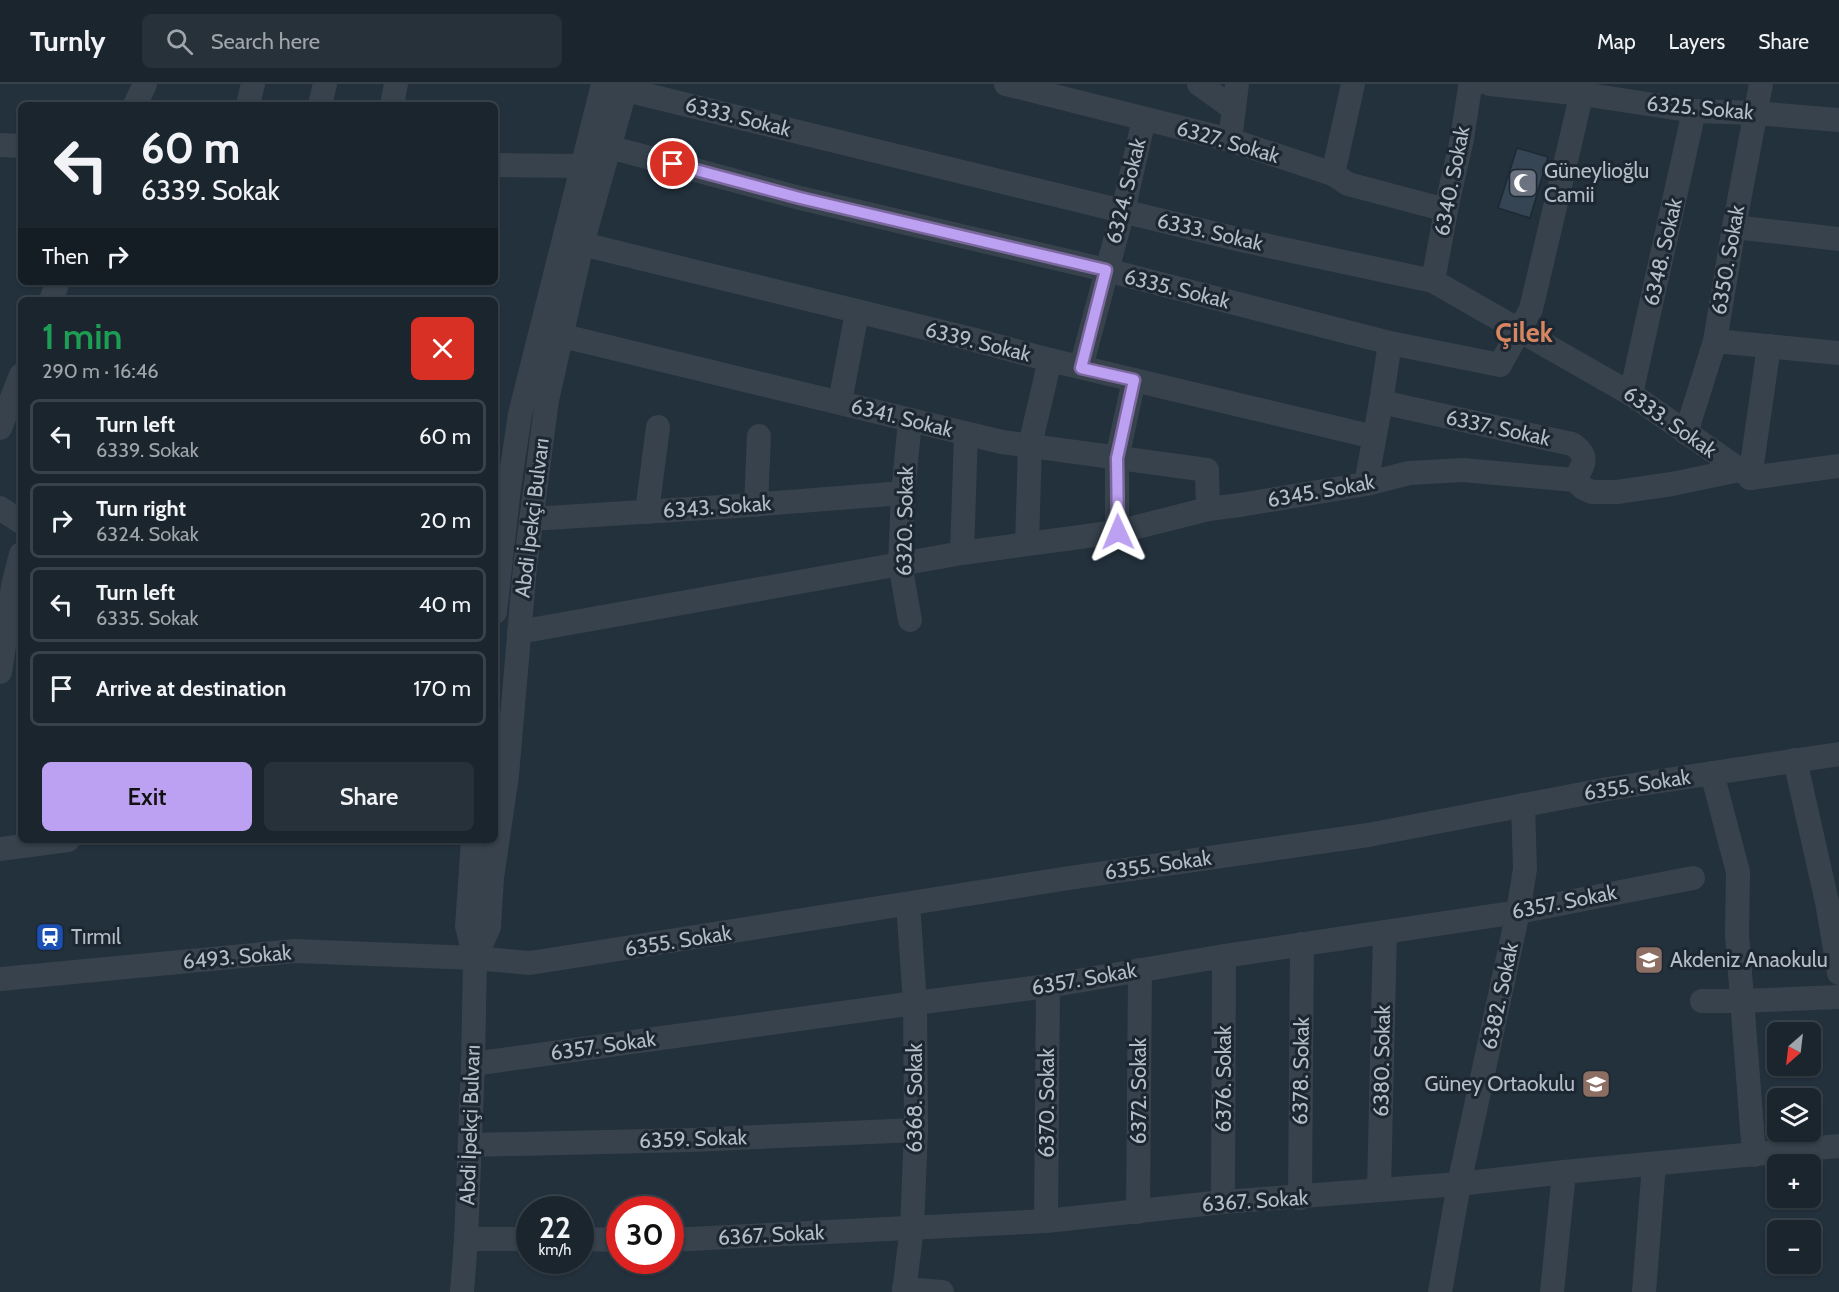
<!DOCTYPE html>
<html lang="en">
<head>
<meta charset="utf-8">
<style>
  :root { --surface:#1a252e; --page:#27313a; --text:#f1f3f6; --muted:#9fa5aa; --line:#38424a; --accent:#bca0f2 }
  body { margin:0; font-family:Cabin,sans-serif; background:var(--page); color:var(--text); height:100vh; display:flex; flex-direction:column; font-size:22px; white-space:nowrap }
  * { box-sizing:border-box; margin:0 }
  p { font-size:20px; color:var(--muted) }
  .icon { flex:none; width:33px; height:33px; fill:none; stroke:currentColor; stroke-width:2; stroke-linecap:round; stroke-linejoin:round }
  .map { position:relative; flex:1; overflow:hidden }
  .drawer { position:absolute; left:18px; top:213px; width:480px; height:546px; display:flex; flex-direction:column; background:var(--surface); border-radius:9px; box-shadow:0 2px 4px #0004,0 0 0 2px var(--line) }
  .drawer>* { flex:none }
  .top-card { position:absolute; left:18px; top:18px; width:480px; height:183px; border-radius:9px; box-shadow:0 2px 4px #0004,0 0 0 2px var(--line); background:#1a252e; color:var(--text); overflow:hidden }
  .needle { width:39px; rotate:208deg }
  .fabs { position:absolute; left:1767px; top:938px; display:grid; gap:12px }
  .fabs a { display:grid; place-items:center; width:54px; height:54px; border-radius:9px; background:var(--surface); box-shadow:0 2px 4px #0004,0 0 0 2px var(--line); font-size:30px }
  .speed { position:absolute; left:516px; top:1112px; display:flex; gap:12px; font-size:30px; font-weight:700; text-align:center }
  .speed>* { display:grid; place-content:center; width:78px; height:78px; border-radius:50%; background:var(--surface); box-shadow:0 2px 4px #0004,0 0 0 2px var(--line); line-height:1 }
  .speed small { font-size:15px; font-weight:400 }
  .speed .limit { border:9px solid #d22; background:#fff; color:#111 }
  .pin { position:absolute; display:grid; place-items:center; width:51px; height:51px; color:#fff; margin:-26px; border:3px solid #fff; border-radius:50%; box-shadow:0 2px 6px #0007 }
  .me { position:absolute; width:66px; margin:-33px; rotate:359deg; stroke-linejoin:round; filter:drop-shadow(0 0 4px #0008) }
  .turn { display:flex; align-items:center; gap:21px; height:126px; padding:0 24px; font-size:27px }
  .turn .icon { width:78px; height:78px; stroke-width:2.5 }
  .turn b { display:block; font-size:42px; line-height:51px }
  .then { display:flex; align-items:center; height:57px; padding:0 24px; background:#0003; gap:12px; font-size:22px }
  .round { display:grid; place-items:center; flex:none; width:63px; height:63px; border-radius:9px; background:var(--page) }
  .summary { display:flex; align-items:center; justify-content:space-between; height:102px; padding:0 24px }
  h1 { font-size:36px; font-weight:600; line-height:45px; color:#1e9e55 }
  .cta { display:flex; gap:12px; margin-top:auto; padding:12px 24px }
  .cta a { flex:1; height:69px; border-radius:9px; background:var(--accent); color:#111; font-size:24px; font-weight:600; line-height:69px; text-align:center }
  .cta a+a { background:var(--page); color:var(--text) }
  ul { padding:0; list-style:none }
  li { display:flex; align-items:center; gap:18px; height:75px; margin:0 12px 9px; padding:0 12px; border:3px solid var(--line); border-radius:9px }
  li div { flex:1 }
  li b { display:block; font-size:22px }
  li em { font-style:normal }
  header { display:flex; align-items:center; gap:36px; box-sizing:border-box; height:84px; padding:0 30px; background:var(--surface); border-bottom:2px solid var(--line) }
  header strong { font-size:28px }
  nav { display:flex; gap:33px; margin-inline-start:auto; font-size:21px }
  .search { width:420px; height:54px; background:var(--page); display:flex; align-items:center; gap:15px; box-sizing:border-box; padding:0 21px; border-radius:9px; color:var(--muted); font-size:22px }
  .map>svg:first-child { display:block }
</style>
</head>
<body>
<header>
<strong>Turnly</strong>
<div class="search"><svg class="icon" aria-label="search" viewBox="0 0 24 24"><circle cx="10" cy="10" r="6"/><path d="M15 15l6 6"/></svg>Search here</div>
<nav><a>Map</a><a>Layers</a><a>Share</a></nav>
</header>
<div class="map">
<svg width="1839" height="1208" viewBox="0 0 1839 1208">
  <rect width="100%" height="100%" fill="#23313d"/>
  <path fill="#354553" stroke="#1e2934" stroke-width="1.5" d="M 1517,64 L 1548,73 L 1530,134 L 1498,124 Z"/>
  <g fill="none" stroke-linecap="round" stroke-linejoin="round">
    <g stroke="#37424d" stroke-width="24">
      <path d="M 1006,0 L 1230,56 L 1333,90 L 1348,100 L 1446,126"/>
      <path d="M 1199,0 L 1234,25"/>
      <path d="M 1490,0 L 1582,10 L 1694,27 L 1755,29 L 1839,36"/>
      <path d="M 626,6 L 1241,156 L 1433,197 L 1631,310 L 1746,390"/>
      <path d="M 135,21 L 145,0"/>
      <path d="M 248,21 L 253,0"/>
      <path d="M 320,21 L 325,0"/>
      <path d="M 392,21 L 396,0"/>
      <path d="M 1230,56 L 1237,0"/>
      <path d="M 0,61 L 21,62"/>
      <path d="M 609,63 L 800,114 L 1106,186 L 1390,259 L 1500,281 L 1531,225 L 1584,0"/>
      <path d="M 495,81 L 582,82"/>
      <path d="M 1333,90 L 1353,0"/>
      <path d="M 1734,143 L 1839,155"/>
      <path d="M 582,160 L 971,255 L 1050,276 L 1374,353"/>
      <path d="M 1433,197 L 1448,116 L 1462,55 L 1470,3 L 1475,0"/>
      <path d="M 51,216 L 58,198"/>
      <path d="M 563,252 L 1002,358 L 1207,386 L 1208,425"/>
      <path d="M 1715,257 L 1839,269"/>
      <path d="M 1081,283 L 1123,127 L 1144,35"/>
      <path d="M 1631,310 L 1694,27"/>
      <path d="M 840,318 L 857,228"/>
      <path d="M 1381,318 L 1572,360 C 1590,372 1584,380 1575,396"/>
      <path d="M 910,337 L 903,409 L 900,480 L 910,536"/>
      <path d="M 0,344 L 21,291"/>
      <path d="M 1686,349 L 1715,257 L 1734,143 L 1761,0"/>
      <path d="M 1750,394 L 1769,262"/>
      <path d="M 1750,394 L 1839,382"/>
      <path d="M 1366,400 L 1381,318 L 1390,259"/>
      <path d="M 756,421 L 759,352"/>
      <path d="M 0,424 L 21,438"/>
      <path d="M 647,428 L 658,343"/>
      <path d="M 531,435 L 737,422 L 903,409"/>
      <path d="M 1117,448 L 1117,374 L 1134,296"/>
      <path d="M 1027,460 L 1030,361 L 1050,276"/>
      <path d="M 962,469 L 966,350"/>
      <path d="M 495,528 L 509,404 L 520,330 L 603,0"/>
      <path d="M 519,548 L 962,469 L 1117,448 L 1208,425 L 1240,421 L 1366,400 L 1409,389 L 1463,386 L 1575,396 L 1583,404 L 1592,408 L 1617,408 L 1672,400 L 1739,386"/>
      <path d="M 0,588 L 13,502 L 21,470"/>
      <path d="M 1795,676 L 1827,818 L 1839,889"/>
      <path d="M 1712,689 L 1738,788 L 1737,850 L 1754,1071"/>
      <path d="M 0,765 L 68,756"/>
      <path d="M 475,874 L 489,843 L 492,794 L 507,691 L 525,483 L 547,316 L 582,160 L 627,0"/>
      <path d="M 0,895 L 295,867 L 475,874 L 530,879 L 1069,794 L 1368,751 L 1608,705 L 1839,670"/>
      <path d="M 1702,917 L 1741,917 L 1839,913"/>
      <path d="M 473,980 L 915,919 L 1048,902 L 1224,872 L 1518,828 L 1693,794"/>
      <path d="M 471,1061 L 691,1056 L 916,1046"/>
      <path d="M 1379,1106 L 1385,848"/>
      <path d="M 1300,1114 L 1302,860"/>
      <path d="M 1223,1118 L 1224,872"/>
      <path d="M 1138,1128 L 1140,886"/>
      <path d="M 1046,1137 L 1048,902"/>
      <path d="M 466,1155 L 530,1155"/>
      <path d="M 580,1155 L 620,1156"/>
      <path d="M 670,1156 L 1046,1137 L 1223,1118 L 1459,1100 L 1564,1088 L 1839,1062"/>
      <path d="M 904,1205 L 942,1208"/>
      <path d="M 462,1208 L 466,1155 L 473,980 L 475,874 L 467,842 L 473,756"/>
      <path d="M 904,1208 L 912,1143 L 916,1046 L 915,919 L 908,820"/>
      <path d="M 1440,1208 L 1459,1100 L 1518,828 L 1525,785 L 1523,721"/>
      <path d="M 1552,1208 L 1564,1088"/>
      <path d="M 1644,1208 L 1654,1080"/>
    </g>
  </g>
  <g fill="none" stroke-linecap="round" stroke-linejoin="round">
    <g stroke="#7a689d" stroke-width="15">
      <path id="route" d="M 673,80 L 800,114 L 1106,186 L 1081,284 L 1134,296 L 1117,374 L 1118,448"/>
    </g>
    <use href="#route" stroke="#bca0f2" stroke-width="10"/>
  </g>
  <defs>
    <g id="mosque-square" transform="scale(1.5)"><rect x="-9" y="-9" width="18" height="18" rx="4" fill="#6b7280" stroke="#1c2732"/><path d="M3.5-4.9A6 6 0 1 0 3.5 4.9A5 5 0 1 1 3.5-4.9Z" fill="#fff"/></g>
    <g id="station-square" transform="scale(1.5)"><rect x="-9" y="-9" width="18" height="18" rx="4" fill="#1a4fb4" stroke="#1c2732"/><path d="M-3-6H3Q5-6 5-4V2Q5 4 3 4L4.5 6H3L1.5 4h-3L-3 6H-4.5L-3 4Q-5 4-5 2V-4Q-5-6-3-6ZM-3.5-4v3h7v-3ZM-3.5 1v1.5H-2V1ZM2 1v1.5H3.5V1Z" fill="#fff"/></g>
    <g id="school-square" transform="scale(1.5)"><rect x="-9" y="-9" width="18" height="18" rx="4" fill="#8d6e63" stroke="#1c2732"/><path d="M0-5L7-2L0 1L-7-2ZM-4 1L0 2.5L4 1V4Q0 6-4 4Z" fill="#fff"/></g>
  </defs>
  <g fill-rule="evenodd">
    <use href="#mosque-square" x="1523" y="99"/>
    <use href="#station-square" x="50" y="853"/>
    <use href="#school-square" x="1649" y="876"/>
    <use href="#school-square" x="1596" y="1000"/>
  </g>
  <g text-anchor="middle" stroke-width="6" stroke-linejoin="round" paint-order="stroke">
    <g font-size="21" fill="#b3bdc8" stroke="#1c2732">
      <text transform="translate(1700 24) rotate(5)" y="7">6325. Sokak</text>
      <text transform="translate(738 33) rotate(14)" y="7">6333. Sokak</text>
      <text transform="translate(1228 58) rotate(16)" y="7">6327. Sokak</text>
      <text transform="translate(1452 97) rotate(-79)" y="7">6340. Sokak</text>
      <text transform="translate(1126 107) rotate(-76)" y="7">6324. Sokak</text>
      <text transform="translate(1210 148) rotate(13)" y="7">6333. Sokak</text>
      <text transform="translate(1663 168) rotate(-77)" y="7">6348. Sokak</text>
      <text transform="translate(1728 176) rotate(-80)" y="7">6350. Sokak</text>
      <text transform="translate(1177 205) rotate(14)" y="7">6335. Sokak</text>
      <text transform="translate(978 258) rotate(14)" y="7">6339. Sokak</text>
      <text transform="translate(902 334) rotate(14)" y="7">6341. Sokak</text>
      <text transform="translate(1670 338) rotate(35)" y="7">6333. Sokak</text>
      <text transform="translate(1498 344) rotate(12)" y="7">6337. Sokak</text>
      <text transform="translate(1321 407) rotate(-10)" y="7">6345. Sokak</text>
      <text transform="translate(717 423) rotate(-4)" y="7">6343. Sokak</text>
      <text transform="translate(532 434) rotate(-83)" y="7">Abdi İpekçi Bulvarı</text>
      <text transform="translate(905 437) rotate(-89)" y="7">6320. Sokak</text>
      <text transform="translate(1637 701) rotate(-9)" y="7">6355. Sokak</text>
      <text transform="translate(1158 781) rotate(-8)" y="7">6355. Sokak</text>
      <text transform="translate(1564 818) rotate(-11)" y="7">6357. Sokak</text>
      <text transform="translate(678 857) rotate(-9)" y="7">6355. Sokak</text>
      <text transform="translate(237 873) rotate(-5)" y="7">6493. Sokak</text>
      <text transform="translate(1084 895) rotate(-10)" y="7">6357. Sokak</text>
      <text transform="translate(1500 912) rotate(-78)" y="7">6382. Sokak</text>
      <text transform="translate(603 962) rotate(-8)" y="7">6357. Sokak</text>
      <text transform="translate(1382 977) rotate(-89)" y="7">6380. Sokak</text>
      <text transform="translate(1301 987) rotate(-89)" y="7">6378. Sokak</text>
      <text transform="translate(1224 995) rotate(-90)" y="7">6376. Sokak</text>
      <text transform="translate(1139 1007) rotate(-90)" y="7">6372. Sokak</text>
      <text transform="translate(915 1014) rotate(-90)" y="7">6368. Sokak</text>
      <text transform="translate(1047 1019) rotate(-90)" y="7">6370. Sokak</text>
      <text transform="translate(470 1041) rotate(-88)" y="7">Abdi İpekçi Bulvarı</text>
      <text transform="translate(693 1055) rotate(-2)" y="7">6359. Sokak</text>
      <text transform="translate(1255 1117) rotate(-4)" y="7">6367. Sokak</text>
      <text transform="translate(771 1151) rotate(-3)" y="7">6367. Sokak</text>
    </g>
    <g font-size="21" fill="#b3bdc8" stroke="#1c2732" text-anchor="start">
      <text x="1544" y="94">Güneylioğlu<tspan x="1544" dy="24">Camii</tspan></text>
      <text x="71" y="860">Tırmıl</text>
      <text x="1670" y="883">Akdeniz Anaokulu</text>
      <text x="1575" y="1007" text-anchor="end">Güney Ortaokulu</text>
    </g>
    <g font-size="27" font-weight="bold" fill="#d68660" stroke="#1c2732">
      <text x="1524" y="258">Çilek</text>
    </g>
  </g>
</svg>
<div class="fabs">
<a><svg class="needle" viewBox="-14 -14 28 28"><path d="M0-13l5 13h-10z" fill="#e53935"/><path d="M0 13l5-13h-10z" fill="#9fa5aa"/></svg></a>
<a><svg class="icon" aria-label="layers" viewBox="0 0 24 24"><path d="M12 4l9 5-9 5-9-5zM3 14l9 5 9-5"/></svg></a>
<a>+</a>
<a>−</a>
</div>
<div class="speed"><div>22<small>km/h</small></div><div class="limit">30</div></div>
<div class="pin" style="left:673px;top:80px;background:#d93025"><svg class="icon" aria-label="arrive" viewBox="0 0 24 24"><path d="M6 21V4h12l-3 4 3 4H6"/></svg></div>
<svg class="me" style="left:1118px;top:448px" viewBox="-20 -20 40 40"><path d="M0-17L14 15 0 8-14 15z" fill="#bca0f2" stroke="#fff" stroke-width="4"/></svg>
<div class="top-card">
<div class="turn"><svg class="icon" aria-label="left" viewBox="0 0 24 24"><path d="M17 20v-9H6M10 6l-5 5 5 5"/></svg><div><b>60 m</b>6339. Sokak</div></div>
<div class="then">Then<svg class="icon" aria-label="right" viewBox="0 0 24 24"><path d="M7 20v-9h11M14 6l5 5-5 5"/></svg></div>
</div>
<section class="drawer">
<div class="summary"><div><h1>1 min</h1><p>290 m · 16:46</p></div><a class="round" style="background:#d93025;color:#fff"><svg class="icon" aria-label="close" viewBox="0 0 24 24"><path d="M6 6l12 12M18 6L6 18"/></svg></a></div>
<ul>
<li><svg class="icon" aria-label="left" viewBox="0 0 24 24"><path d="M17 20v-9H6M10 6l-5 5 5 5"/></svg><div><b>Turn left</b><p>6339. Sokak</p></div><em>60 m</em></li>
<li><svg class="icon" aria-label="right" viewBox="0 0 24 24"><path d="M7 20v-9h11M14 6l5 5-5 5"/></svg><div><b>Turn right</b><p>6324. Sokak</p></div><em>20 m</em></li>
<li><svg class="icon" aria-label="left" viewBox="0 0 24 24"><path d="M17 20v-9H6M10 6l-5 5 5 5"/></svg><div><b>Turn left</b><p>6335. Sokak</p></div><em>40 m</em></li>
<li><svg class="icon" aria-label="arrive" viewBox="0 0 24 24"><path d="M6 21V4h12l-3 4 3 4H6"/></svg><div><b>Arrive at destination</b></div><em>170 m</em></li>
</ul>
<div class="cta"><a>Exit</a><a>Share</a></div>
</section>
</div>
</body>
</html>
